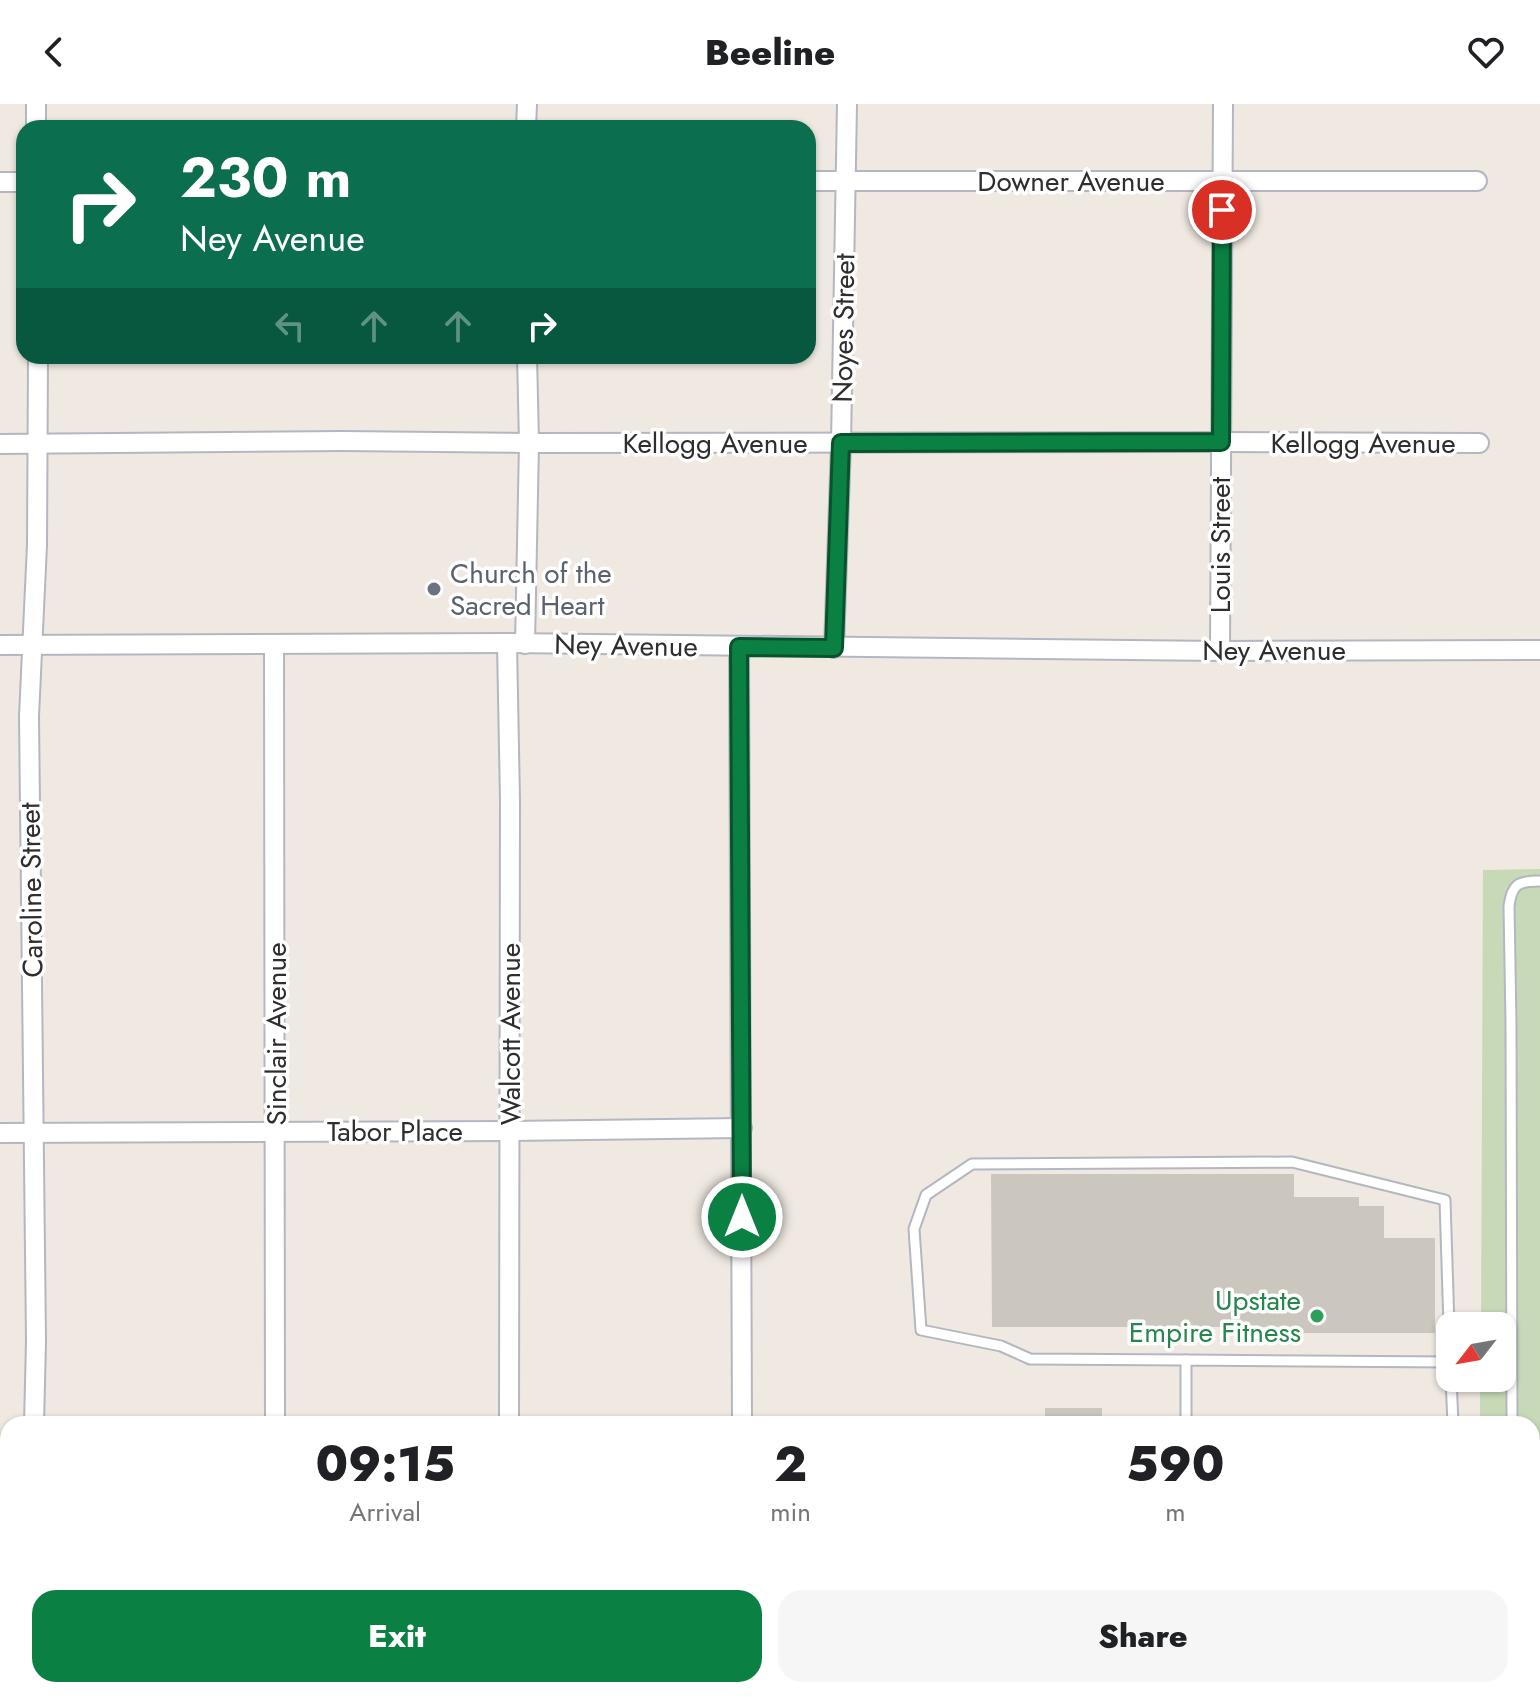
<!DOCTYPE html>
<html lang="en">
<head>
<meta charset="utf-8">
<style>
  :root { --surface:#fff; --page:#f6f6f6; --text:#202124; --muted:#757577; --accent:#0b8043 }
  body { margin:0; font-family:Jost,sans-serif; background:var(--page); color:var(--text); height:100vh; display:flex; flex-direction:column; font-size:30px; white-space:nowrap }
  * { box-sizing:border-box; margin:0 }
  p { font-size:26px; color:var(--muted) }
  .icon { flex:none; width:44px; height:44px; fill:none; stroke:currentColor; stroke-width:2; stroke-linecap:round; stroke-linejoin:round }
  .map { position:relative; flex:1; overflow:hidden }
  .details { position:absolute; left:0px; top:1312px; width:1540px; height:282px; display:flex; flex-direction:column; background:var(--surface); border-radius:24px 24px 0 0; box-shadow:0 2px 6px #0004 }
  .details>* { flex:none }
  .top-card { position:absolute; left:16px; top:16px; width:800px; height:244px; border-radius:24px; box-shadow:0 2px 6px #0004; background:#0b6e4f; color:#fff; overflow:hidden }
  .needle { width:52px; rotate:239deg }
  .tools { position:absolute; left:1436px; top:1208px; display:grid; gap:16px }
  .tools a { display:grid; place-items:center; width:80px; height:80px; border-radius:16px; background:var(--surface); box-shadow:0 2px 6px #0004; font-size:40px }
  .pin { position:absolute; display:grid; place-items:center; width:68px; height:68px; color:#fff; margin:-34px; border:4px solid #fff; border-radius:50%; box-shadow:0 2px 8px #0007 }
  .me { position:absolute; width:88px; margin:-44px; rotate:0deg; stroke-linejoin:round; filter:drop-shadow(0 0 6px #0008) }
  .turn { display:flex; align-items:center; gap:28px; height:168px; padding:0 32px; font-size:36px }
  .turn .icon { width:104px; height:104px; stroke-width:2.5 }
  .turn b { display:block; font-size:56px; line-height:68px }
  .lanes { display:flex; align-items:center; height:76px; padding:0 32px; background:#0003; justify-content:center; gap:40px; direction:ltr }
  .lanes .off { opacity:.35 }
  .eta { display:flex; justify-content:space-evenly; align-items:center; height:136px; text-align:center }
  .eta b { font-size:48px; font-weight:800; line-height:56px }
  .cta { display:flex; gap:16px; margin-top:auto; padding:16px 32px }
  .cta a { flex:1; height:92px; border-radius:24px; background:var(--accent); color:#fff; font-size:32px; font-weight:800; line-height:92px; text-align:center }
  .cta a+a { background:var(--page); color:var(--text) }
  header { display:flex; justify-content:space-between; align-items:center; height:104px; padding:0 32px; background:var(--surface); font-size:36px; font-weight:800 }
  .map>svg:first-child { display:block }
</style>
</head>
<body>
<header><svg class="icon" aria-label="back" viewBox="0 0 24 24"><path d="M15 5l-7 7 7 7"/></svg>Beeline<svg class="icon" aria-label="heart" viewBox="0 0 24 24"><path d="M12 20l-8-8c-3-5 5-10 8-4 3-6 11-1 8 4z"/></svg></header>
<div class="map">
<svg width="1540" height="1593" viewBox="0 0 1540 1593">
  <rect width="100%" height="100%" fill="#efe9e1"/>
  <g fill="#c8d9b8">
    <path d="M 1540,765 L 1540,1437 L 1532,1437 L 1532,1320 L 1480,1320 L 1480,1274 L 1502,1274 L 1502,1222 L 1481,1222 L 1483,766 Z"/>
    <path d="M 1532,1465 L 1540,1465 L 1540,1593 L 1424,1593 L 1424,1586 L 1532,1586 Z"/>
  </g>
  <g fill="#cbc7bf">
    <path d="M 991,1070 L 1294,1070 L 1294,1093 L 1359,1093 L 1359,1102 L 1384,1102 L 1384,1134 L 1435,1134 L 1435,1229 L 1294,1229 L 1294,1223 L 992,1223 Z"/>
    <rect x="1045" y="1304" width="57" height="16"/>
  </g>
  <g fill="none" stroke-linecap="round" stroke-linejoin="round">
    <g stroke="#b4b7c1" stroke-width="13">
      <g id="service">
        <path d="M 1186,1256 L 1030,1255 L 1001,1242 L 921,1226 L 914,1125 L 926,1091 L 972,1060 L 1292,1058 L 1445,1096 L 1450,1254"/>
        <path d="M 1451,1274 L 1453,1320"/>
        <path d="M 1186,1320 L 1186,1256 L 1450,1258"/>
        <path d="M 1512,1320 L 1511,919 L 1509,802 C 1512,780 1518,777 1540,777"/>
        <path d="M 0,1521 L 8,1520"/>
        <path d="M 1404,1586 L 1404,1593"/>
        <path d="M 1472,1593 L 1472,1586"/>
      </g>
    </g>
    <g stroke="#b4b7c1" stroke-width="22">
      <g id="minor">
        <path d="M 36,0 L 36,24"/>
        <path d="M 526,24 L 527,0"/>
        <path d="M 808,77 L 1477,77"/>
        <path d="M 0,78 L 24,78"/>
        <path d="M 0,340 L 342,337 L 529,339 L 1221,338 L 1479,339"/>
        <path d="M 507,539 L 510,697 L 509,1320"/>
        <path d="M 274,540 L 275,1320"/>
        <path d="M 525,540 L 529,339 L 527,252"/>
        <path d="M 0,541 L 507,539 L 1220,547 L 1540,546"/>
        <path d="M 739,543 L 742,1320"/>
        <path d="M 834,544 L 841,339 L 847,0"/>
        <path d="M 1220,547 L 1223,0"/>
        <path d="M 0,1029 L 510,1027 L 742,1024"/>
        <path d="M 34,1320 L 36,1237 L 29,612 L 37,441 L 38,252"/>
        <path d="M 312,1586 L 314,1593"/>
        <path d="M 512,1586 L 512,1593"/>
        <path d="M 1190,1586 L 1190,1593"/>
        <path d="M 742,1593 L 742,1586"/>
        <path d="M 972,1593 L 972,1586"/>
      </g>
    </g>
    <g stroke="#b4b7c1" stroke-width="26">
      <g id="tertiary">
        <path d="M 1532,1458 L 1540,1458"/>
        <path d="M 0,1461 L 8,1461"/>
        <path d="M 79,1586 L 81,1593"/>
      </g>
    </g>
    <use href="#service" stroke="#fff" stroke-width="9"/>
    <use href="#minor" stroke="#fff" stroke-width="18"/>
    <use href="#tertiary" stroke="#fff" stroke-width="22"/>
  </g>
  <g fill="none" stroke-linecap="round" stroke-linejoin="round">
    <g stroke="#07532c" stroke-width="20">
      <path id="route" d="M 742,1113 L 739,543 L 834,544 L 841,339 L 1221,338 L 1222,106"/>
    </g>
    <use href="#route" stroke="#0b8043" stroke-width="14"/>
  </g>
  <circle fill="#6b7280" stroke="#fff" stroke-width="3" cx="434" cy="485" r="8"/>
  <circle fill="#2e9e5b" stroke="#fff" stroke-width="3" cx="1317" cy="1212" r="8"/>
  <g text-anchor="middle" stroke-width="7" stroke-linejoin="round" paint-order="stroke">
    <g font-size="28" fill="#2e2e2e" stroke="#fff">
      <text x="1071" y="87">Downer Avenue</text>
      <text transform="translate(843 224) rotate(-89)" y="10">Noyes Street</text>
      <text x="715" y="349">Kellogg Avenue</text>
      <text x="1363" y="349">Kellogg Avenue</text>
      <text transform="translate(1220 441) rotate(-90)" y="10">Louis Street</text>
      <text transform="translate(626 541) rotate(1)" y="10">Ney Avenue</text>
      <text x="1274" y="556">Ney Avenue</text>
      <text transform="translate(31 786) rotate(-91)" y="10">Caroline Street</text>
      <text transform="translate(276 930) rotate(-90)" y="10">Sinclair Avenue</text>
      <text transform="translate(510 930) rotate(-90)" y="10">Walcott Avenue</text>
      <text x="395" y="1037">Tabor Place</text>
    </g>
    <g font-size="28" fill="#5b616d" stroke="#fff" text-anchor="start">
      <text x="450" y="479">Church of the<tspan x="450" dy="32">Sacred Heart</tspan></text>
    </g>
    <g font-size="28" fill="#27864d" stroke="#fff" text-anchor="end">
      <text x="1301" y="1206">Upstate<tspan x="1301" dy="32">Empire Fitness</tspan></text>
    </g>
  </g>
</svg>
<div class="tools">
<a><svg class="needle" viewBox="-14 -14 28 28"><path d="M0-13l5 13h-10z" fill="#e53935"/><path d="M0 13l5-13h-10z" fill="#757577"/></svg></a>
</div>
<div class="pin" style="left:1222px;top:106px;background:#d93025"><svg class="icon" aria-label="arrive" viewBox="0 0 24 24"><path d="M6 21V4h12l-3 4 3 4H6"/></svg></div>
<svg class="me" style="left:742px;top:1113px" viewBox="-20 -20 40 40"><circle r="17" fill="#0b8043" stroke="#fff" stroke-width="3"/><path d="M0-11L8 9 0 5-8 9z" fill="#fff"/></svg>
<div class="top-card">
<div class="turn"><svg class="icon" aria-label="right" viewBox="0 0 24 24"><path d="M7 20v-9h11M14 6l5 5-5 5"/></svg><div><b>230 m</b>Ney Avenue</div></div>
<div class="lanes"><svg class="icon off" aria-label="left" viewBox="0 0 24 24"><path d="M17 20v-9H6M10 6l-5 5 5 5"/></svg><svg class="icon off" aria-label="ahead" viewBox="0 0 24 24"><path d="M12 20V5M6 11l6-6 6 6"/></svg><svg class="icon off" aria-label="ahead" viewBox="0 0 24 24"><path d="M12 20V5M6 11l6-6 6 6"/></svg><svg class="icon" aria-label="right" viewBox="0 0 24 24"><path d="M7 20v-9h11M14 6l5 5-5 5"/></svg></div>
</div>
<section class="details">
<div class="eta">
<div><b>09:15</b><p>Arrival</p></div>
<div><b>2</b><p>min</p></div>
<div><b>590</b><p>m</p></div>
</div>
<div class="cta"><a>Exit</a><a>Share</a></div>
</section>
</div>
</body>
</html>
